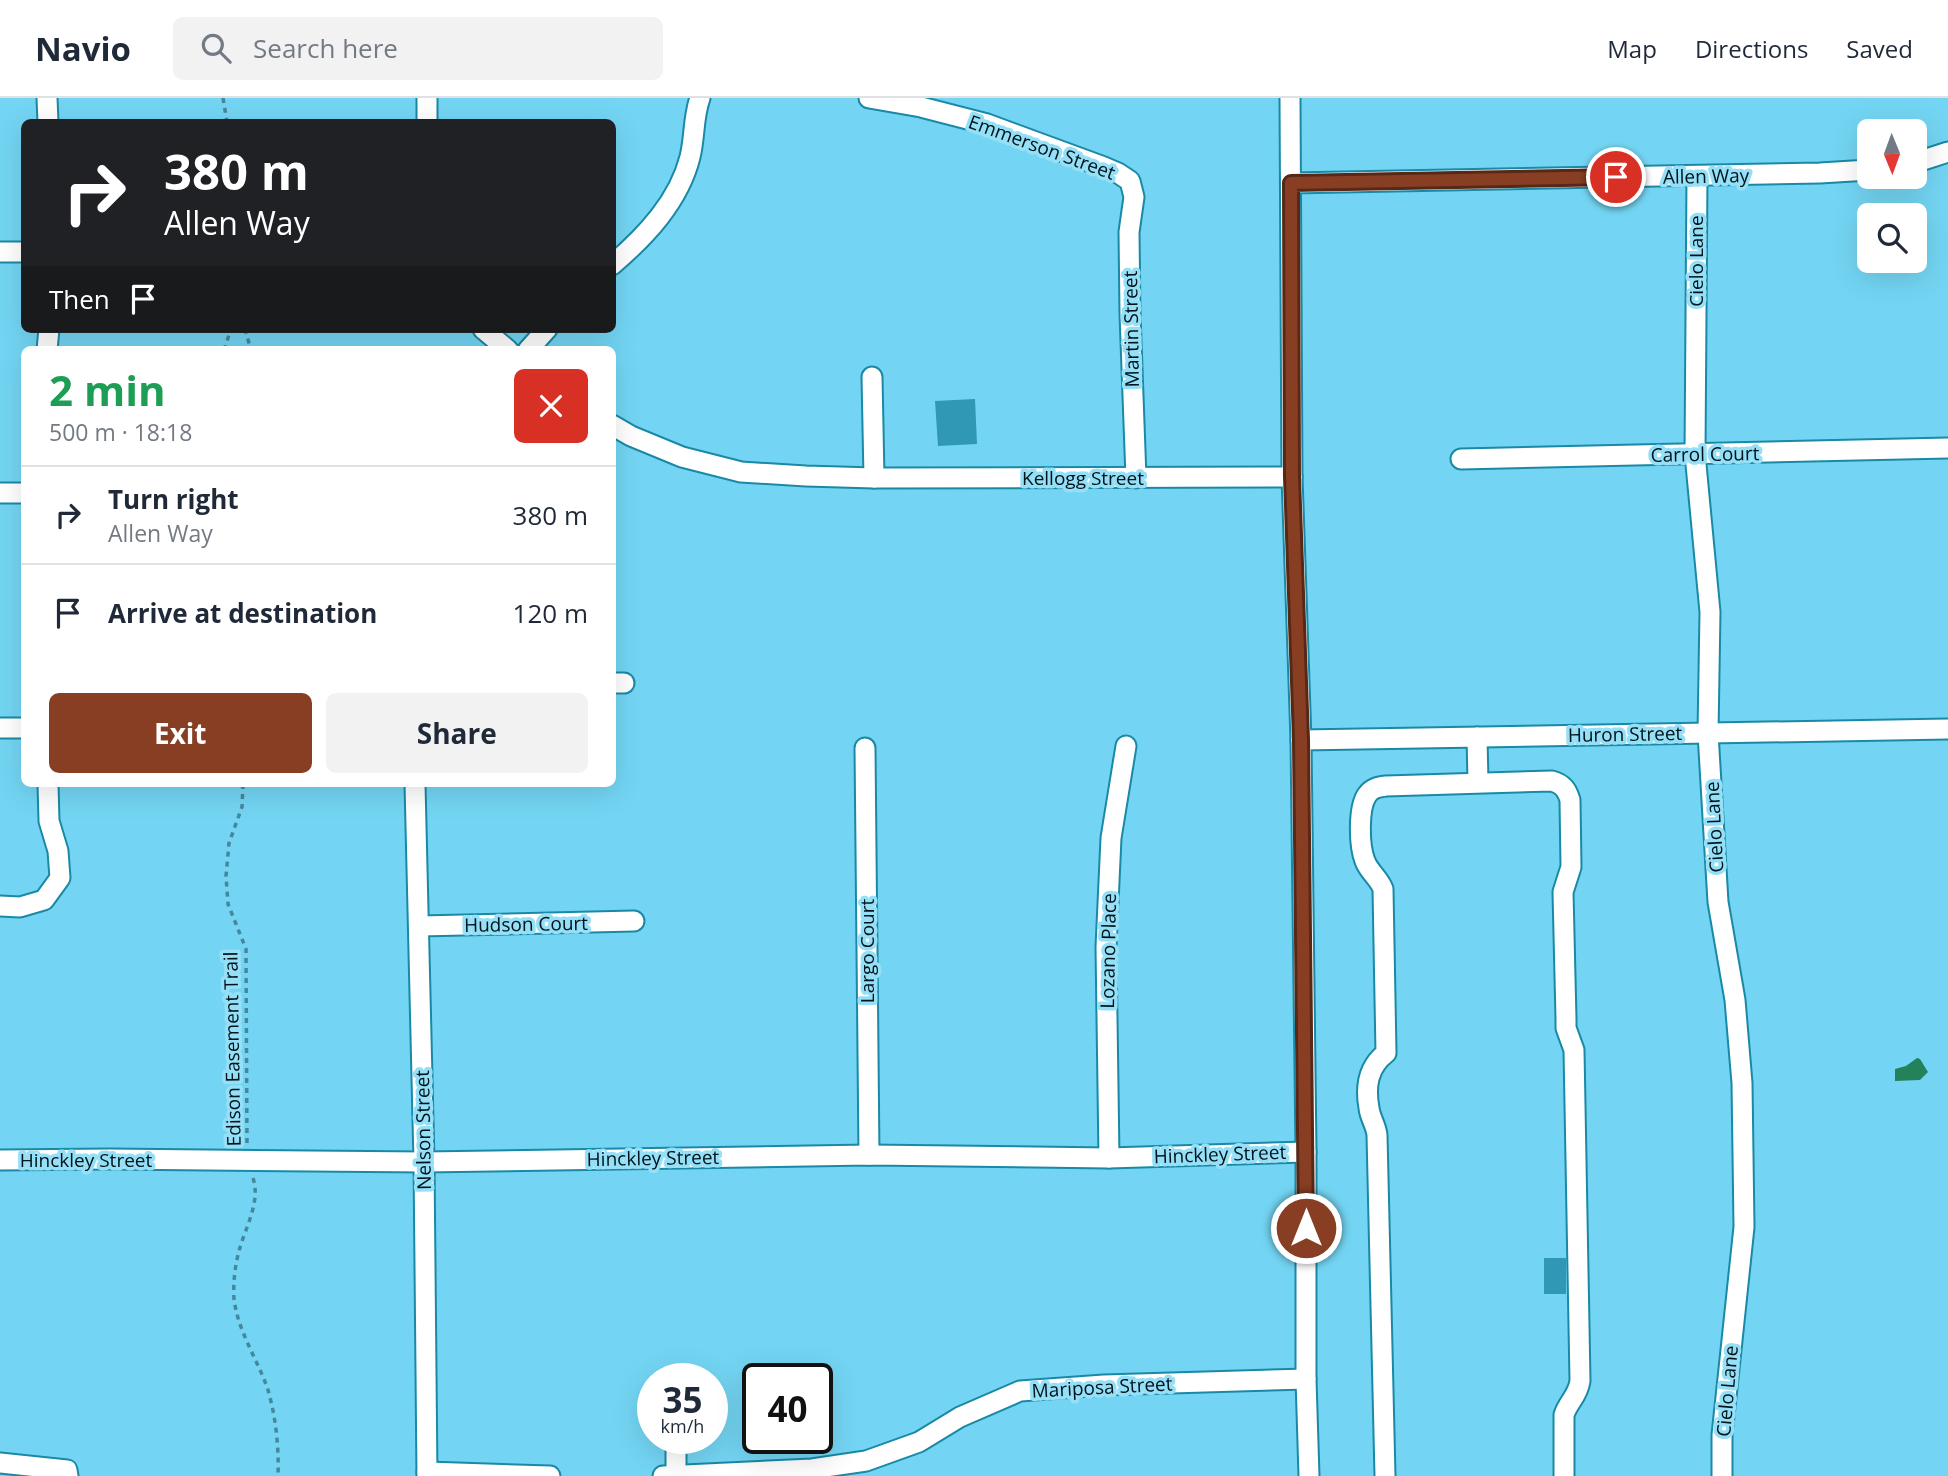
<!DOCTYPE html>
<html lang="en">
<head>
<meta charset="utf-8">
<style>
  :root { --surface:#fff; --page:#f2f2f3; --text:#1f2937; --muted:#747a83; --line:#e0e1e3; --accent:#873e23 }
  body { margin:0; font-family:"Open Sans",sans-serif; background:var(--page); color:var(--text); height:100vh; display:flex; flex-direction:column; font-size:26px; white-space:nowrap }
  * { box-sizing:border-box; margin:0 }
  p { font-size:23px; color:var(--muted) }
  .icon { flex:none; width:38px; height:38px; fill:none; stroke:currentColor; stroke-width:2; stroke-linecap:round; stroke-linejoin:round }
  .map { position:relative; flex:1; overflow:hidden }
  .drawer { position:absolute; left:21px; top:248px; width:595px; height:441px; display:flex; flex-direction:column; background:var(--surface); border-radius:10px; box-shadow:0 7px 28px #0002 }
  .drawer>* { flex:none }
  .banner { position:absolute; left:21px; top:21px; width:595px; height:214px; border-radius:10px; box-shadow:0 7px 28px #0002; background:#202124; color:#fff; overflow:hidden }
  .needle { width:46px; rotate:179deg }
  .buttons { position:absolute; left:1857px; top:21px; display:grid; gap:14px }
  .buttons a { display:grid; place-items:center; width:70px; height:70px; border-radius:10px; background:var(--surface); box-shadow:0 7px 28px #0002; font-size:35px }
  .speed { position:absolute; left:637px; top:1265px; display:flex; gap:14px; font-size:35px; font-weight:700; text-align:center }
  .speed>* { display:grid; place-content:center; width:91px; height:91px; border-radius:50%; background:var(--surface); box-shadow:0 7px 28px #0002; line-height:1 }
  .speed small { font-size:18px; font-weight:400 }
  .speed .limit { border:4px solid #111; border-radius:10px; background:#fff; color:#111 }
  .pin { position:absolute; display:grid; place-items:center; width:60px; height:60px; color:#fff; margin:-30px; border:4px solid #fff; border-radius:50%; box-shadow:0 2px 7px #0007 }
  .me { position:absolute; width:77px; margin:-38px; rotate:0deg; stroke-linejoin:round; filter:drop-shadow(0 0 5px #0008) }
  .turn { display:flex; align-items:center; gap:24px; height:147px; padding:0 28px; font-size:32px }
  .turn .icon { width:91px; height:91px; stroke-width:2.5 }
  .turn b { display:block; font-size:49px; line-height:60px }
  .then { display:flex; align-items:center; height:66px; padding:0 28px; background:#0003; gap:14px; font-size:26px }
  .round { display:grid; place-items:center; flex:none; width:74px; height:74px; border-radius:10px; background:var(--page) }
  .head { display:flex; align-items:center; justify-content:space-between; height:119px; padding:0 28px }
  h1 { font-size:42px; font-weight:700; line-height:52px; color:#1e9e55 }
  .cta { display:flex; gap:14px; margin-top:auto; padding:14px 28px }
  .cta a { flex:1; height:80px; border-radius:10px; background:var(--accent); color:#fff; font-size:28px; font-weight:700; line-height:80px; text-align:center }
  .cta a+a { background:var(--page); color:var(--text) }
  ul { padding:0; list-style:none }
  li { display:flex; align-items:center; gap:21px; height:98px; padding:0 28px; border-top:2px solid var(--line) }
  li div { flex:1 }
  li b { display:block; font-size:26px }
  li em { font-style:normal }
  header { display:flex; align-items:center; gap:42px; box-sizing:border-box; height:98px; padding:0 35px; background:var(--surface); border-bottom:2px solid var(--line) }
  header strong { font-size:33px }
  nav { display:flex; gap:38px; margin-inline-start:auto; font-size:24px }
  .search { width:490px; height:63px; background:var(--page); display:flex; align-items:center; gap:18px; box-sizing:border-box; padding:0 24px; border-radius:10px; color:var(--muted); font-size:26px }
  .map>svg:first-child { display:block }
</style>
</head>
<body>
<header>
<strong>Navio</strong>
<div class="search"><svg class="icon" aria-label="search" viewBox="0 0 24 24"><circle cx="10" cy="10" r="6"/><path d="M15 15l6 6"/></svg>Search here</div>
<nav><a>Map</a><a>Directions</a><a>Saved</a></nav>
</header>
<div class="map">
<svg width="1948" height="1378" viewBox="0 0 1948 1378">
  <rect width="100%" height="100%" fill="#73d5f3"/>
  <path fill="#238259" d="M 1917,960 L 1920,961 L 1928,974 L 1920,982 L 1895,983 L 1895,971 L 1906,968 Z"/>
  <g fill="#3098b5">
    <path d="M 975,301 L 977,346 L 938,348 L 935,303 Z"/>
    <rect x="1544" y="1160" width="22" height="36"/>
  </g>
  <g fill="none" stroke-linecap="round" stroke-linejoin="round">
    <g stroke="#1989a6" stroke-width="23">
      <g id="minor">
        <path d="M 47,0 L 48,24"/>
        <path d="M 427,0 L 427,24"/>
        <path d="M 869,0 L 921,9 L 987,26 L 1104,69 L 1118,75 L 1130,83 L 1134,99 L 1129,134 L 1130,216 L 1136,380"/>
        <path d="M 1290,0 L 1292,379 L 1301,642 L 1306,1054 L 1306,1281 L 1309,1378"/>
        <path d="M 1914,65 L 1948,54"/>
        <path d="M 1697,78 L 1695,356 L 1710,514 L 1708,635 L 1718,804 L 1735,902 L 1742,985 L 1744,1129 L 1722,1337 L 1722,1378"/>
        <path d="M 1291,85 L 1820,75 L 1869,72"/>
        <path d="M 0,154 L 24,154"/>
        <path d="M 612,167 C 646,138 679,103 690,59 C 695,39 693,19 700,0"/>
        <path d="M 483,231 L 508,252"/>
        <path d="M 47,252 L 49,231"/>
        <path d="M 528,252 L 547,231"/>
        <path d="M 872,279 L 874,380"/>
        <path d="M 612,327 L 631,338 L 682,359 L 741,374 L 806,378 L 874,380 L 1292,379"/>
        <path d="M 1461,361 L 1948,350"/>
        <path d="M 0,395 L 24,395"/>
        <path d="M 612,585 L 624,585"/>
        <path d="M 0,630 L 24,630"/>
        <path d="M 1477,639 L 1478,684"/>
        <path d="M 1301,642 L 1948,631"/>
        <path d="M 865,650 L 869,1057"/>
        <path d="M 415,686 L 424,1064 L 427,1378"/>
        <path d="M 0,808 L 20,809 L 44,802 L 60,780 L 58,753 L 49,723 L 48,686"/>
        <path d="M 419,828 L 634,823"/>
        <path d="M 1109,1060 L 1106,849 L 1111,740 L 1126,648"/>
        <path d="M 0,1062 L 110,1061 L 424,1064 L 869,1057 L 1109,1060 L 1306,1054"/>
        <path d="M 676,1340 L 676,1378"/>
        <path d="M 0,1365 L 67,1372 L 68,1378"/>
        <path d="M 427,1374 L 550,1378"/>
        <path d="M 663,1378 L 812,1371 L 866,1363 L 919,1344 L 960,1319 L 1020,1293 L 1104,1287 L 1306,1281"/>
        <path d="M 1385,1378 L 1377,1037 C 1376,1027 1370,1020 1369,1010 C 1365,988 1368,969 1386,955 L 1383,791 C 1379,780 1369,774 1365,763 C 1359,748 1358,710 1367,697 C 1372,690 1378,689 1386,688 L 1552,683 C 1563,686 1567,692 1570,702 L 1571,769 L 1563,794 L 1566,921 L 1566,930 L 1574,952 L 1580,1283 C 1578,1298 1568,1304 1564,1317 L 1564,1378"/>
      </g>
    </g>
    <g stroke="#45879c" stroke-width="3.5" stroke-dasharray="5 5" stroke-linecap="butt">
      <path d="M 223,0 L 227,24"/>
      <path d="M 245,231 L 251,252"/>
      <path d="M 224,252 L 231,231"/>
      <path d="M 243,686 L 242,709 L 229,745 L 226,778 L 228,806 L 246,851 L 247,1045"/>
      <path d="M 253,1080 C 261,1104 245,1130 239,1153 C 235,1168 233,1185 234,1201 C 238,1234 258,1262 268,1292 C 276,1320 279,1349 278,1378"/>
    </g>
    <use href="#minor" stroke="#fff" stroke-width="19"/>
  </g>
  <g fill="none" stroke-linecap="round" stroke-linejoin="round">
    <g stroke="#582817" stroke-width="18">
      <path id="route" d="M 1306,1130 L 1301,642 L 1292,379 L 1291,85 L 1616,79"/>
    </g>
    <use href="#route" stroke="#873e23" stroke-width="12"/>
  </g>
  <g text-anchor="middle" stroke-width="7" stroke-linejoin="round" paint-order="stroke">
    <g font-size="19" fill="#01141b" stroke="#95dff7">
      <text transform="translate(1042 49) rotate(20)" y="7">Emmerson Street</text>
      <text transform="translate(1706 78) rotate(-1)" y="7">Allen Way</text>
      <text transform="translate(1696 163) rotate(-90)" y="7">Cielo Lane</text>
      <text transform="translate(1131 231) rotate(-91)" y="7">Martin Street</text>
      <text transform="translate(1705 356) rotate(-1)" y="7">Carrol Court</text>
      <text x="1083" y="387">Kellogg Street</text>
      <text transform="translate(1625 636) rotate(-1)" y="7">Huron Street</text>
      <text transform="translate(1714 729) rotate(-93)" y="7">Cielo Lane</text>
      <text transform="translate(526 826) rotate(-1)" y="7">Hudson Court</text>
      <text transform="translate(867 853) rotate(-90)" y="7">Largo Court</text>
      <text transform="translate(1108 853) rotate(-89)" y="7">Lozano Place</text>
      <text transform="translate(232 951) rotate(-91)" y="7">Edison Easement Trail</text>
      <text transform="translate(423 1032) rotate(-91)" y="7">Nelson Street</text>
      <text transform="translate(1220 1056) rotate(-2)" y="7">Hinckley Street</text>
      <text transform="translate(653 1060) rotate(-1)" y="7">Hinckley Street</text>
      <text x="86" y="1069">Hinckley Street</text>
      <text transform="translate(1102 1289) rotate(-3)" y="7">Mariposa Street</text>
      <text transform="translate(1727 1293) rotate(-85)" y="7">Cielo Lane</text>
    </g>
  </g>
</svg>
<div class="buttons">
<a><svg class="needle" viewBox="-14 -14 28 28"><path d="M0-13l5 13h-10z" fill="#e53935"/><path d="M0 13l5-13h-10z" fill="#747a83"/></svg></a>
<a><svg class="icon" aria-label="search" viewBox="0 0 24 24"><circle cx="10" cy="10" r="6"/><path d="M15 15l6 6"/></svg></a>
</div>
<div class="speed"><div>35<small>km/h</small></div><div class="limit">40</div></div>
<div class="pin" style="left:1616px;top:79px;background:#d93025"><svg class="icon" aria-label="arrive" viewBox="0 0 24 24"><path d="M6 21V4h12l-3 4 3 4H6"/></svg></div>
<svg class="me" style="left:1306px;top:1130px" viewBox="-20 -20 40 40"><circle r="17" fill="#873e23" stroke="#fff" stroke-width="3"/><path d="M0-11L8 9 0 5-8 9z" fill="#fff"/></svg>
<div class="banner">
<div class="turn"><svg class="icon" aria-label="right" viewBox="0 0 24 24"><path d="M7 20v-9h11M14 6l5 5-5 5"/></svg><div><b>380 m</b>Allen Way</div></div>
<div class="then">Then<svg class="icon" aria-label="arrive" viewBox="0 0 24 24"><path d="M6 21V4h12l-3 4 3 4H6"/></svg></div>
</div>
<section class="drawer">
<div class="head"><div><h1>2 min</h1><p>500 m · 18:18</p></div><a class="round" style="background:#d93025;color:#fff"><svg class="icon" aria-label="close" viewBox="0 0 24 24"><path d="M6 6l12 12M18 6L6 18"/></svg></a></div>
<ul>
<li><svg class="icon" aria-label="right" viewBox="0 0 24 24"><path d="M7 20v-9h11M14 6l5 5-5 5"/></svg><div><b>Turn right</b><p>Allen Way</p></div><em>380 m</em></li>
<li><svg class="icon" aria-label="arrive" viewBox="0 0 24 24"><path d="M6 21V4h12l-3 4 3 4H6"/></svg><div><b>Arrive at destination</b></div><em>120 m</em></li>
</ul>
<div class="cta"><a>Exit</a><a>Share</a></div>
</section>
</div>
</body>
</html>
